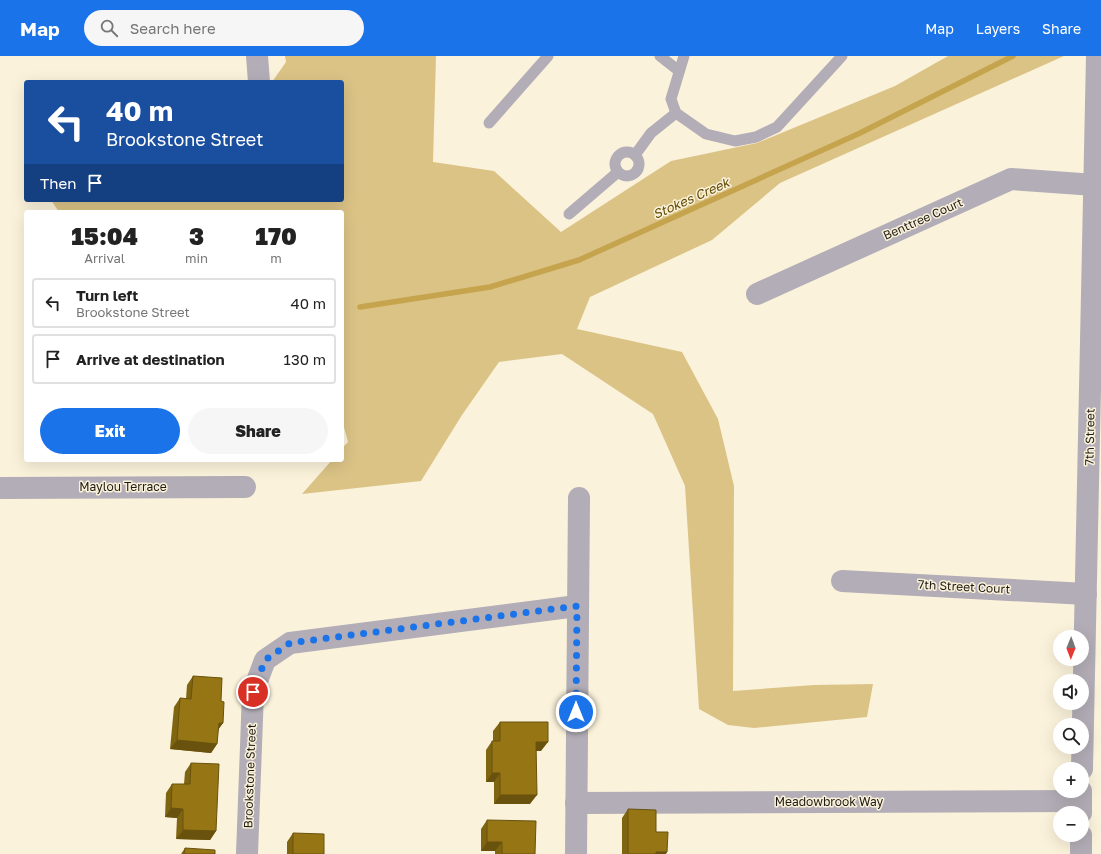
<!DOCTYPE html>
<html lang="en">
<head>
<meta charset="utf-8">
<style>
  :root { --surface:#fff; --page:#f6f6f6; --text:#222; --muted:#767676; --line:#e0e0e0; --accent:#1a73e8 }
  body { margin:0; font-family:"Golos Text",sans-serif; background:var(--page); color:var(--text); height:100vh; display:flex; flex-direction:column; font-size:15px; white-space:nowrap }
  * { box-sizing:border-box; margin:0 }
  p { font-size:13px; color:var(--muted) }
  .icon { flex:none; width:22px; height:22px; fill:none; stroke:currentColor; stroke-width:2; stroke-linecap:round; stroke-linejoin:round }
  .map { position:relative; flex:1; overflow:hidden }
  .drawer { position:absolute; left:24px; top:154px; width:320px; height:252px; display:flex; flex-direction:column; background:var(--surface); border-radius:4px; box-shadow:0 4px 16px #0002 }
  .drawer>* { flex:none }
  .guide { position:absolute; left:24px; top:24px; width:320px; height:122px; border-radius:4px; box-shadow:0 4px 16px #0002; background:#1a4fa0; color:#fff; overflow:hidden }
  .needle { width:26px; rotate:181deg }
  .controls { position:absolute; left:1053px; top:574px; display:grid; gap:8px }
  .controls a { display:grid; place-items:center; width:36px; height:36px; border-radius:50%; background:var(--surface); box-shadow:0 4px 16px #0002; font-size:20px }
  .pin { position:absolute; display:grid; place-items:center; width:34px; height:34px; color:#fff; margin:-17px; border:2px solid #fff; border-radius:50%; box-shadow:0 1px 4px #0007 }
  .me { position:absolute; width:44px; margin:-22px; rotate:0deg; stroke-linejoin:round; filter:drop-shadow(0 0 3px #0008) }
  .turn { display:flex; align-items:center; gap:14px; height:84px; padding:0 16px; font-size:18px }
  .turn .icon { width:52px; height:52px; stroke-width:2.5 }
  .turn b { display:block; font-size:28px; line-height:34px }
  .then { display:flex; align-items:center; height:38px; padding:0 16px; background:#0003; gap:8px; font-size:15px }
  .eta { display:flex; justify-content:space-evenly; align-items:center; height:68px; text-align:center }
  .eta b { font-size:24px; font-weight:800; line-height:28px }
  .button { display:flex; gap:8px; margin-top:auto; padding:8px 16px }
  .button a { flex:1; height:46px; border-radius:24px; background:var(--accent); color:#fff; font-size:16px; font-weight:800; line-height:46px; text-align:center }
  .button a+a { background:var(--page); color:var(--text) }
  ul { padding:0; list-style:none }
  li { display:flex; align-items:center; gap:12px; height:50px; margin:0 8px 6px; padding:0 8px; border:2px solid var(--line); border-radius:4px }
  li div { flex:1 }
  li b { display:block; font-size:15px }
  li em { font-style:normal }
  header { display:flex; align-items:center; gap:24px; box-sizing:border-box; height:56px; padding:0 20px; background:var(--accent); color:#fff }
  header strong { font-size:19px }
  nav { display:flex; gap:22px; margin-inline-start:auto; font-size:14px }
  .search { width:280px; height:36px; background:var(--page); display:flex; align-items:center; gap:10px; box-sizing:border-box; padding:0 14px; border-radius:22px; color:var(--muted); font-size:15px }
  .map>svg:first-child { display:block }
</style>
</head>
<body>
<header>
<strong>Map</strong>
<div class="search"><svg class="icon" aria-label="search" viewBox="0 0 24 24"><circle cx="10" cy="10" r="6"/><path d="M15 15l6 6"/></svg>Search here</div>
<nav><a>Map</a><a>Layers</a><a>Share</a></nav>
</header>
<div class="map">
<svg width="1101" height="798" viewBox="0 0 1101 798">
  <rect width="100%" height="100%" fill="#fbf2db"/>
  <path fill="#dbc386" d="M 285,0 L 436,0 L 433,106 L 494,115 L 561,176 L 671,105 L 757,87 L 895,30 L 948,0 L 1064,0 L 780,127 L 712,184 L 590,241 L 577,273 L 682,296 L 718,363 L 734,430 L 733,635 L 814,629 L 873,628 L 867,661 L 754,672 L 728,669 L 699,653 L 685,430 L 653,358 L 562,298 L 499,306 L 462,359 L 421,425 L 302,438 L 332,404 L 342,404 L 342,392 L 348,386 L 342,364 L 342,156 L 59,156 L 51,144 L 342,144 L 342,26 L 272,26 L 286,6 Z"/>
  <g fill="none" stroke-linecap="round" stroke-linejoin="round">
    <path stroke="#c5a44d" stroke-width="5.5" d="M 360,251 L 490,231 L 579,204 L 858,78 L 1013,0"/>
    <g stroke="#b2adb6" stroke-width="11">
      <path d="M 660,0 L 679,15"/>
      <path d="M 684,0 L 671,43 L 676,57 L 706,78 L 735,85 L 756,81 L 777,71 L 842,0"/>
      <path d="M 489,67 L 548,0"/>
      <circle cx="627" cy="108" r="12"/>
      <path d="M 635,99 L 651,77 L 676,57"/>
      <path d="M 569,158 L 618,116"/>
    </g>
    <g stroke="#b2adb6" stroke-width="22">
      <path d="M 257,0 L 259,26"/>
      <path d="M 757,238 L 1011,123 L 1095,129"/>
      <path d="M 0,432 L 245,431"/>
      <path d="M 842,525 L 1086,538"/>
      <path d="M 576,747 L 1081,745"/>
      <path d="M 247,798 L 253,636 L 265,604 L 290,587 L 577,550"/>
      <path d="M 576,798 L 579,442"/>
    </g>
    <g stroke="#b2adb6" stroke-width="22">
      <path d="M 1082,713 L 1097,0"/>
      <path d="M 1081,757 L 1081,735"/>
      <path d="M 1081,798 L 1081,779"/>
    </g>
  </g>
  <g fill="#806511">
    <path d="M 193,620 L 221,645 L 223,667 L 218,674 L 217,688 L 211,697 L 170,693 L 174,651 L 180,642 L 186,643 L 187,629 Z"/>
    <path d="M 500,666 L 541,695 L 536,695 L 530,748 L 494,748 L 494,726 L 486,726 L 486,694 L 492,685 L 493,685 L 493,675 Z"/>
    <path d="M 191,707 L 216,775 L 210,784 L 176,783 L 177,762 L 165,761 L 166,737 L 172,728 L 184,728 L 185,716 Z"/>
    <path d="M 628,753 L 656,776 L 666,798 L 622,798 L 622,762 Z"/>
    <path d="M 487,764 L 535,798 L 495,798 L 495,795 L 481,795 L 481,773 Z"/>
    <path d="M 293,777 L 324,798 L 287,798 L 287,786 Z"/>
    <path d="M 185,792 L 215,798 L 181,798 Z"/>
  </g>
  <g fill="#68520e">
    <path d="M 219,667 L 223,667 L 216,676 Z"/>
    <path d="M 177,684 L 217,688 L 211,697 L 170,693 Z"/>
    <path d="M 536,686 L 548,686 L 541,695 L 530,695 Z"/>
    <path d="M 492,717 L 500,717 L 494,726 L 486,726 Z"/>
    <path d="M 500,739 L 537,739 L 530,748 L 494,748 Z"/>
    <path d="M 171,752 L 183,753 L 177,762 L 165,761 Z"/>
    <path d="M 183,774 L 216,775 L 210,784 L 176,783 Z"/>
    <path d="M 487,786 L 502,786 L 495,795 L 481,795 Z"/>
    <path d="M 656,796 L 667,796 L 666,798 L 654,798 Z"/>
  </g>
  <g fill="#957514" stroke="#68520e">
    <path d="M 193,620 L 222,622 L 221,645 L 224,646 L 223,667 L 219,667 L 217,688 L 177,684 L 180,642 L 191,643 Z"/>
    <path d="M 500,666 L 548,666 L 548,686 L 536,686 L 537,739 L 500,739 L 500,717 L 492,717 L 492,685 L 500,685 Z"/>
    <path d="M 191,707 L 219,708 L 216,775 L 183,774 L 183,753 L 171,752 L 172,728 L 190,728 Z"/>
    <path d="M 628,753 L 656,754 L 656,776 L 668,776 L 667,796 L 656,796 L 656,798 L 628,798 Z"/>
    <path d="M 487,764 L 536,765 L 535,798 L 502,798 L 502,786 L 487,786 Z"/>
    <path d="M 293,777 L 324,778 L 324,798 L 293,798 Z"/>
    <path d="M 185,792 L 215,794 L 215,798 L 184,798 Z"/>
  </g>
  <g fill="none" stroke-linecap="round" stroke-linejoin="round">
    <path stroke="#1a73e8" stroke-width="7" stroke-dasharray="0 12.6" d="M 253,636 L 265,604 L 290,587 L 577,550 L 576,656"/>
  </g>
  <g text-anchor="middle" stroke-width="3" stroke-linejoin="round" paint-order="stroke">
    <g font-size="12" fill="#1e1a12" stroke="#fbf2db">
      <text transform="translate(923 163) rotate(-24)" y="4">Benttree Court</text>
      <text transform="translate(1090 381) rotate(-89)" y="4">7th Street</text>
      <text x="123" y="435">Maylou Terrace</text>
      <text transform="translate(964 531) rotate(3)" y="4">7th Street Court</text>
      <text transform="translate(250 720) rotate(-88)" y="4">Brookstone Street</text>
      <text x="829" y="750">Meadowbrook Way</text>
    </g>
    <g font-size="13" font-style="italic" fill="#624c04" stroke="#fbf2db">
      <text transform="translate(691 142) rotate(-24)" y="5">Stokes Creek</text>
    </g>
  </g>
</svg>
<div class="controls">
<a><svg class="needle" viewBox="-14 -14 28 28"><path d="M0-13l5 13h-10z" fill="#e53935"/><path d="M0 13l5-13h-10z" fill="#767676"/></svg></a>
<a><svg class="icon" aria-label="sound" viewBox="0 0 24 24"><path d="M4 9h4l5-4v14l-5-4H4zM17 9q2 3 0 6"/></svg></a>
<a><svg class="icon" aria-label="search" viewBox="0 0 24 24"><circle cx="10" cy="10" r="6"/><path d="M15 15l6 6"/></svg></a>
<a>+</a>
<a>−</a>
</div>
<div class="pin" style="left:253px;top:636px;background:#d93025"><svg class="icon" aria-label="arrive" viewBox="0 0 24 24"><path d="M6 21V4h12l-3 4 3 4H6"/></svg></div>
<svg class="me" style="left:576px;top:656px" viewBox="-20 -20 40 40"><circle r="17" fill="#1a73e8" stroke="#fff" stroke-width="3"/><path d="M0-11L8 9 0 5-8 9z" fill="#fff"/></svg>
<div class="guide">
<div class="turn"><svg class="icon" aria-label="left" viewBox="0 0 24 24"><path d="M17 20v-9H6M10 6l-5 5 5 5"/></svg><div><b>40 m</b>Brookstone Street</div></div>
<div class="then">Then<svg class="icon" aria-label="arrive" viewBox="0 0 24 24"><path d="M6 21V4h12l-3 4 3 4H6"/></svg></div>
</div>
<section class="drawer">
<div class="eta">
<div><b>15:04</b><p>Arrival</p></div>
<div><b>3</b><p>min</p></div>
<div><b>170</b><p>m</p></div>
</div>
<ul>
<li><svg class="icon" aria-label="left" viewBox="0 0 24 24"><path d="M17 20v-9H6M10 6l-5 5 5 5"/></svg><div><b>Turn left</b><p>Brookstone Street</p></div><em>40 m</em></li>
<li><svg class="icon" aria-label="arrive" viewBox="0 0 24 24"><path d="M6 21V4h12l-3 4 3 4H6"/></svg><div><b>Arrive at destination</b></div><em>130 m</em></li>
</ul>
<div class="button"><a>Exit</a><a>Share</a></div>
</section>
</div>
</body>
</html>
